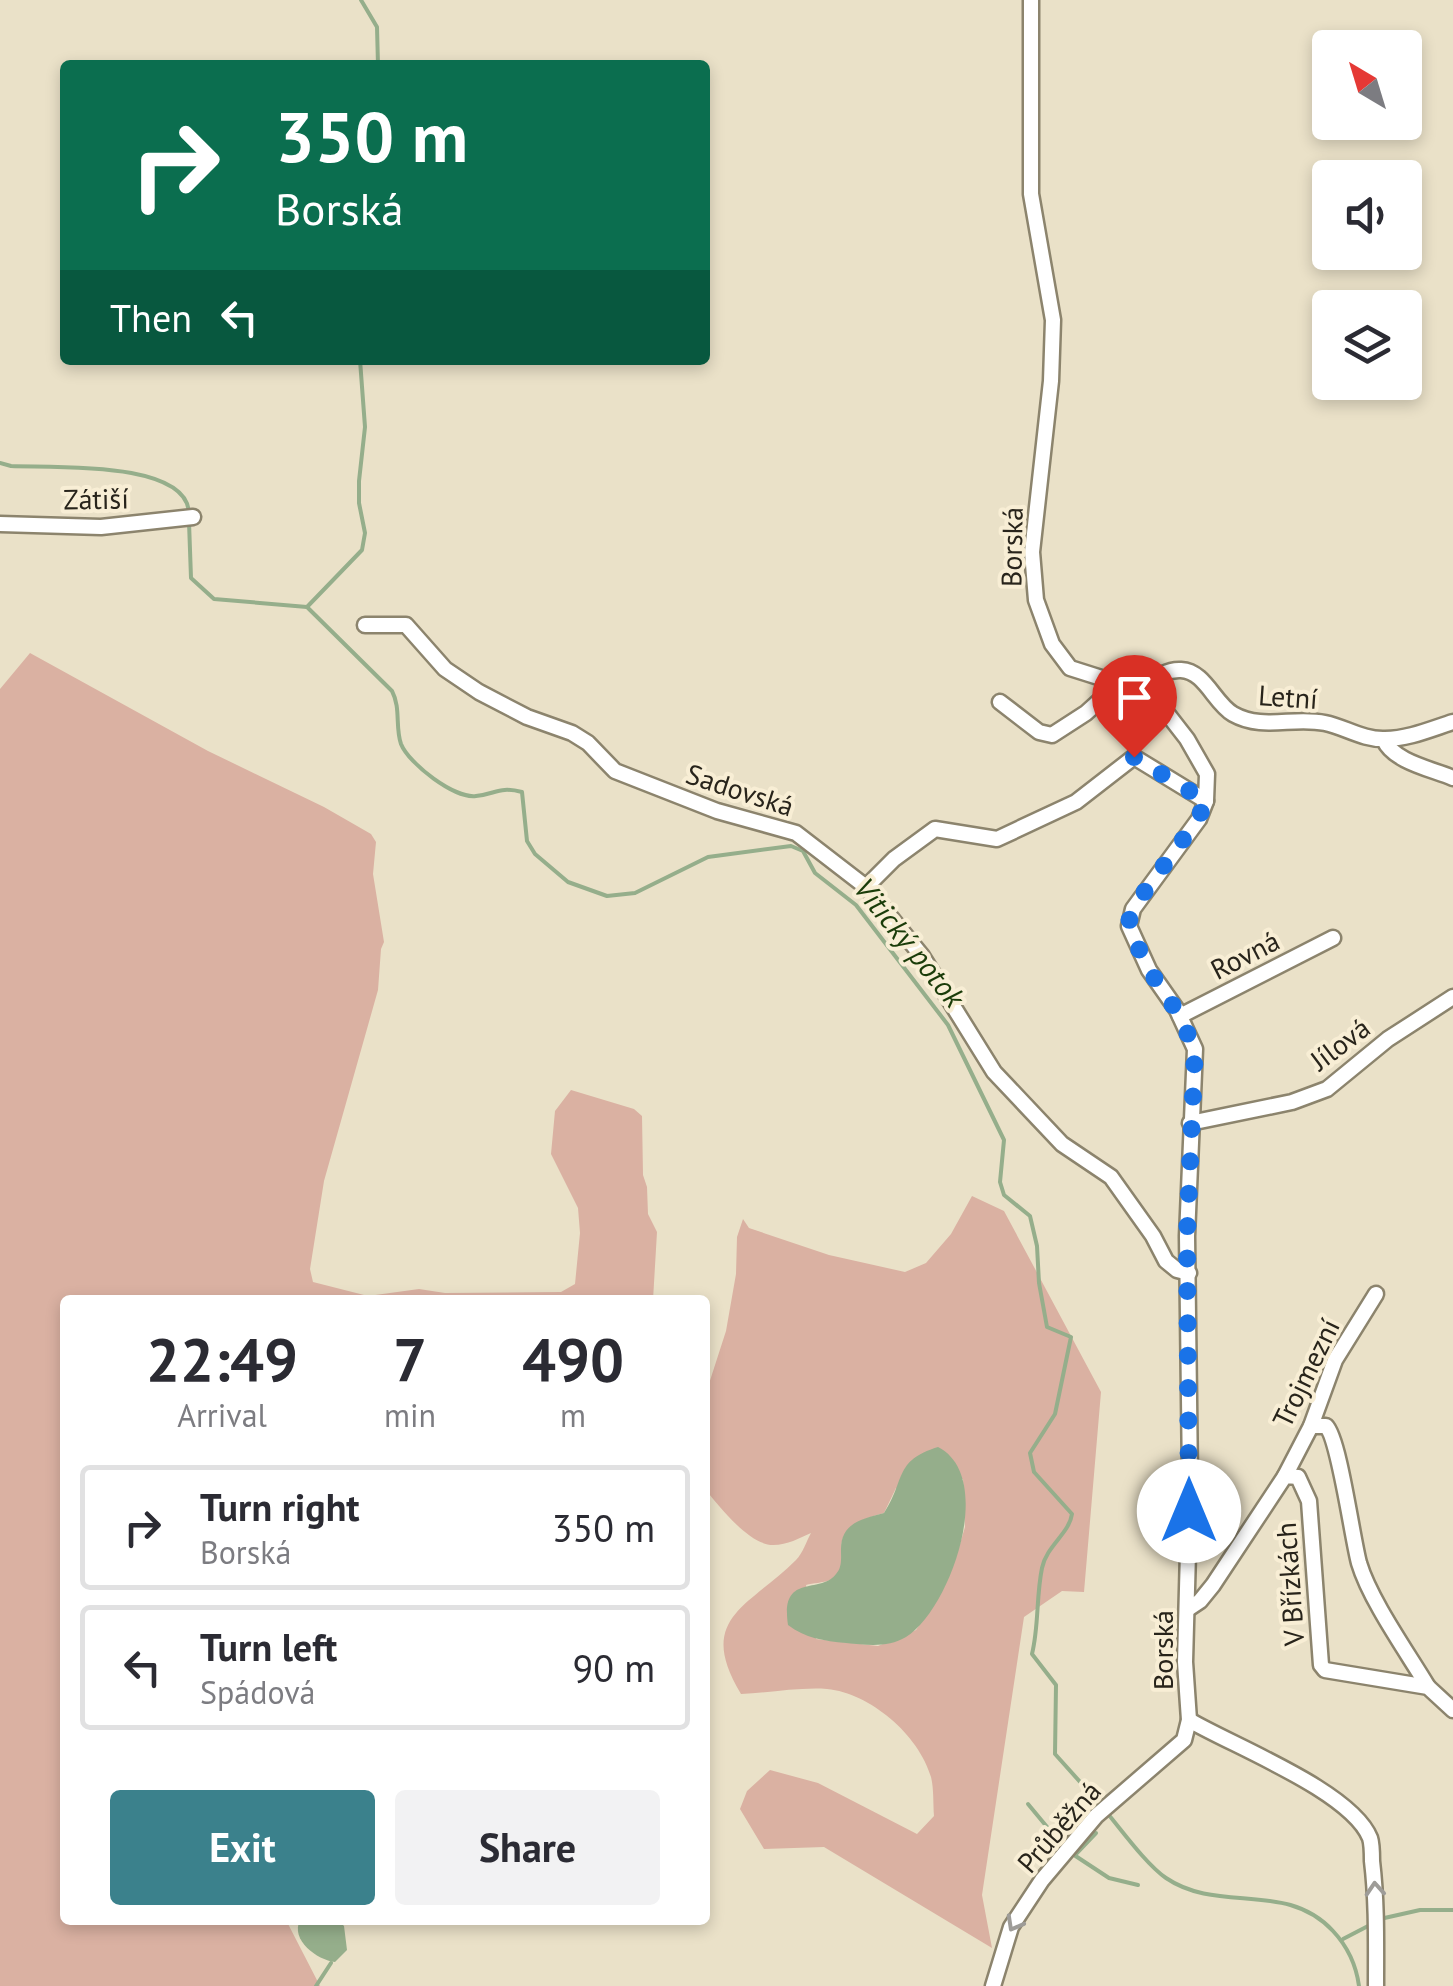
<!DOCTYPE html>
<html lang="en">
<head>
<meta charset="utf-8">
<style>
  :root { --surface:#fff; --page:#f2f2f3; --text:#2b2b33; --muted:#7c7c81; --line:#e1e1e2; --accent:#3b818c }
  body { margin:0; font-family:"PT Sans",sans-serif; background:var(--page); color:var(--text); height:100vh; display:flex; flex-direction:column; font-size:38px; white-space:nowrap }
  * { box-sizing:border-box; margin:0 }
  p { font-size:32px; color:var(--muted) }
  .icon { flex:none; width:55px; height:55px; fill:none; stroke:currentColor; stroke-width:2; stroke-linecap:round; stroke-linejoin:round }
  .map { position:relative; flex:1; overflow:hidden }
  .drawer { position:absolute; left:60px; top:1295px; width:650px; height:630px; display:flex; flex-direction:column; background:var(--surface); border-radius:10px; box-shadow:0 5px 15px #0003 }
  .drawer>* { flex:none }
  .guide { position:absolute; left:60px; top:60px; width:650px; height:305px; border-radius:10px; box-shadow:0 5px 15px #0003; background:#0b6e4f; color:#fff; overflow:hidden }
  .needle { width:65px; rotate:322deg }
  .fabs { position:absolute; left:1312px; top:30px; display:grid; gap:20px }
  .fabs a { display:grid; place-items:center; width:110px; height:110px; border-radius:10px; background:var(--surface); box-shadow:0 5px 15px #0003; font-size:50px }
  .pin { position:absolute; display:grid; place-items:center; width:85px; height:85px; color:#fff; margin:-102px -42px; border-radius:50% 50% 50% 0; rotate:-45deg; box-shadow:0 0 10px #0007 }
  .pin .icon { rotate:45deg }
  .me { position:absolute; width:110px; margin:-55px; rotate:0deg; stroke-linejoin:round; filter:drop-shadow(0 0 8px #0008) }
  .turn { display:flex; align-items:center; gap:35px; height:210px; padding:0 50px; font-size:45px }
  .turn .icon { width:130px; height:130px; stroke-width:2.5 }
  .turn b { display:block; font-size:70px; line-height:85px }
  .then { display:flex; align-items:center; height:95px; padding:0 50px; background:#0003; gap:20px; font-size:38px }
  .eta { display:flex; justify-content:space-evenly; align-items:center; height:170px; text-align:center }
  .eta b { font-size:60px; font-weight:800; line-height:70px }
  .button { display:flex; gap:20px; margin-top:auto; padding:20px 50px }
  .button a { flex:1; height:115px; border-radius:10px; background:var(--accent); color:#fff; font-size:40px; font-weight:800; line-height:115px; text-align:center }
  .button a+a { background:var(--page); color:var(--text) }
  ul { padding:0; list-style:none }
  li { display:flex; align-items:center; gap:30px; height:125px; margin:0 20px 15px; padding:0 30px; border:5px solid var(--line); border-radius:10px }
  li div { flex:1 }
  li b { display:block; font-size:38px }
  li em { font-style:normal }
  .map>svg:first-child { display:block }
</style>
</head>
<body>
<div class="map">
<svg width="1453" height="1986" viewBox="0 0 1453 1986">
  <rect width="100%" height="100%" fill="#eae1c8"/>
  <g fill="#dab1a2" fill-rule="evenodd">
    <path d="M 30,653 L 208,751 L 324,807 L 371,834 L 376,842 L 373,874 L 384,942 L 381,949 L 378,990 L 324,1181 L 310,1269 L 313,1282 L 368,1296 L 419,1289 L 445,1293 L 561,1292 L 575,1284 L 580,1233 L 578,1208 L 551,1154 L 555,1111 L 571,1090 L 634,1109 L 642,1116 L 643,1175 L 647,1187 L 648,1214 L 657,1232 L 653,1300 L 65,1300 L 65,1920 L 286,1920 L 320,1986 L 0,1986 L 0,689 Z"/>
    <path d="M 972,1196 L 1004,1211 L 1101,1392 L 1084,1592 L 1062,1591 L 1024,1617 L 982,1895 L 992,1948 L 824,1847 L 764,1849 L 740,1809 L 747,1791 L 770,1770 L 818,1783 L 917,1834 L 934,1816 C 933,1804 934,1789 931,1777 C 919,1735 870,1693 827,1689 C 800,1687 769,1693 741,1694 C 695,1618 749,1607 796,1560 C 803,1553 806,1542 811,1533 C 799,1538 788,1545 773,1545 C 749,1545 719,1506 705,1489 L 705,1396 L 726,1331 L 736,1274 L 737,1237 L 743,1219 L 749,1228 L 829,1255 L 905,1272 L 926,1263 L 951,1234 ZM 963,1479 L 965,1527 L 956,1557 L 944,1587 L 916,1630 L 878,1646 L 816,1639 L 806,1585 C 813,1583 823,1583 830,1580 C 861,1563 811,1532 884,1513 L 896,1488 Z"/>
  </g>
  <g fill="#95ae8b">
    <path d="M 938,1447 C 997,1477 950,1610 906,1637 C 888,1648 867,1645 846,1643 C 824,1641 805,1638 788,1625 C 780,1572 820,1595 836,1574 C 842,1567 841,1560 841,1551 C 840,1523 862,1519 884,1513 C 906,1480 893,1461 938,1447 Z"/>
    <path d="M 300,1920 L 338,1920 L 344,1926 L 347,1950 L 335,1962 C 317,1960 290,1940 300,1920 Z"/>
  </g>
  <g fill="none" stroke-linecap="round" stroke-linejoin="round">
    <g stroke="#95ae8b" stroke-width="4">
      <path d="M 361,0 L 377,27 L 378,65"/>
      <path d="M 0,463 L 11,466 C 51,468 187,460 189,513"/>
      <path d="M 189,522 L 191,578 L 214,599 L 307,607 L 392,691 C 401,708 395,727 401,744 C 409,764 455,799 476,796 C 496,794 499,786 522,792 L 527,841 L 535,854 L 568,882 L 607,896 L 635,893 L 708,857 L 791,846 L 803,851 L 815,873 L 856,905 L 948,1025 L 1004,1140 L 1000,1182 L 1004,1195 L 1030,1216 L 1037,1246 L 1039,1283 L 1047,1327 L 1071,1337 L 1055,1414 L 1030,1453 L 1034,1472 L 1072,1514 C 1069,1534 1047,1545 1042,1568 C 1036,1597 1039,1626 1032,1654 L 1056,1685 L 1055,1754 L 1099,1803"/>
      <path d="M 307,607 L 362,550 L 365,533 L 359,503 L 359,481 L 365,427 L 360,360"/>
      <path d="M 1028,1804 L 1062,1845"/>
      <path d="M 1108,1814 C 1123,1832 1147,1865 1166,1878 C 1219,1914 1286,1880 1333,1931 C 1348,1947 1356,1964 1359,1986"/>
      <path d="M 1071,1853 L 1109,1878 L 1138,1885"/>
      <path d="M 1075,1855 L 1096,1833"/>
      <path d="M 1380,1919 L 1420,1910 L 1453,1910"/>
      <path d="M 1343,1939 L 1370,1925"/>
      <path d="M 316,1986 L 331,1963"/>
    </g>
    <g stroke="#8c846d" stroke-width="19">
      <g id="minor">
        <path d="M 0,524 L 101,527 L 193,517"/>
        <path d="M 365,625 L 406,625 L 445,669 L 479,692 L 527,717 L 572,733 L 588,743 L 615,771 L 717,811 L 796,833 L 866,887 L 922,956 L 994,1072 L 1062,1144 L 1111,1177 L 1153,1236 L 1166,1261 L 1177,1270 L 1189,1273"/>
        <path d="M 1140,689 C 1153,680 1165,669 1181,670 C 1205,671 1214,703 1233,714 C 1263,731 1293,716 1325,723 C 1345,727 1363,740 1385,739 C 1408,739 1431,729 1453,722"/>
        <path d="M 1000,702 L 1039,732 L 1052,735 L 1086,713 L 1118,684"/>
        <path d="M 1384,740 C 1394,762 1432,769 1453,778"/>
        <path d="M 866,887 L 894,859 L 935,829 L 997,839 L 1076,802 L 1134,757 L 1206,801"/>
        <path d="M 1180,1016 L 1333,938"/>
        <path d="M 1190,1123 L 1292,1102 L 1327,1089 L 1388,1039 L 1453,997"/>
        <path d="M 1311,1426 L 1326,1426 C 1339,1438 1352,1537 1359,1563 C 1370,1600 1407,1652 1428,1687"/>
        <path d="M 1285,1476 L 1311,1426 L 1335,1360 L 1376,1294"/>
        <path d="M 1188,1609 L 1200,1601 L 1213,1585 L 1285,1476 L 1298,1477 L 1309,1501 L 1321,1665 L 1325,1670 L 1428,1687 L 1453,1710"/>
        <path d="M 1189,1720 C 1233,1746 1351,1791 1370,1838 C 1372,1844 1372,1855 1372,1861 C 1377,1903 1376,1944 1376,1986"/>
        <path d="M 993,1986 L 1011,1927 L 1042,1880 L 1096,1816 L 1184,1740 L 1189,1720 L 1185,1662 L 1190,1479 L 1187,1236 L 1195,1049 L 1177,1010 L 1149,970 L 1129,926 L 1133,909 L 1199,819 L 1206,801 L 1207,774 L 1187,739 L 1152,694 L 1070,668 L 1052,644 L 1036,600 L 1032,552 L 1051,381 L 1053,320 L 1031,194 L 1031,0"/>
      </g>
    </g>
    <use href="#minor" stroke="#fff" stroke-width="14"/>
  </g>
  <defs><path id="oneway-chevron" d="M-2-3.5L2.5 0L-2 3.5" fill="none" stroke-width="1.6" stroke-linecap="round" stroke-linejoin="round" transform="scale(2.5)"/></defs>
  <g stroke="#9e9c98">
    <use href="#oneway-chevron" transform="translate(1375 1889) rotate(-94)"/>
    <use href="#oneway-chevron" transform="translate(1014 1924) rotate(119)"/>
  </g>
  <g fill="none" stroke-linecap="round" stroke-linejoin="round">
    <path stroke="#1a73e8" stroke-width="18" stroke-dasharray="0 32.4" d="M 1134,757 L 1206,801 L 1198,819 L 1132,909 L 1128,926 L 1149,970 L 1176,1010 L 1195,1049 L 1187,1236 L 1189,1511"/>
  </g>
  <g text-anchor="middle" stroke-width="8" stroke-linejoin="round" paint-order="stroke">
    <g font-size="28" fill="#28241b" stroke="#f8eed5">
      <text transform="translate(96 499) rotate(-1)" y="10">Zátiší</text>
      <text transform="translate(1012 547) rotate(-89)" y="10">Borská</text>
      <text transform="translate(1288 697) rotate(4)" y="10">Letní</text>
      <text transform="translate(740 790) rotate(18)" y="10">Sadovská</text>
      <text transform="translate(1245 955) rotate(-27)" y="10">Rovná</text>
      <text transform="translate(1340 1044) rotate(-37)" y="10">Jílová</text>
      <text transform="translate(1306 1373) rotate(-64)" y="10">Trojmezní</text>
      <text transform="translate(1290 1584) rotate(-94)" y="10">V Břízkách</text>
      <text transform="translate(1163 1650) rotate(-90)" y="10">Borská</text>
      <text transform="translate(1059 1827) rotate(-49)" y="10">Průběžná</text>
    </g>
    <g font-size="30" font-style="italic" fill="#1a3c09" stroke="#f8eed5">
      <text transform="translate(909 943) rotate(51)" y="10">Vitický potok</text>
    </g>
  </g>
</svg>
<div class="fabs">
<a><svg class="needle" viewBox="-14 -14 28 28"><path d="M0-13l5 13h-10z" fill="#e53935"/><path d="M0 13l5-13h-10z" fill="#7c7c81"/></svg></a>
<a><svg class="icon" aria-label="sound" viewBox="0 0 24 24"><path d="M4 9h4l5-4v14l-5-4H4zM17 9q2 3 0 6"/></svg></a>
<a><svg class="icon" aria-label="layers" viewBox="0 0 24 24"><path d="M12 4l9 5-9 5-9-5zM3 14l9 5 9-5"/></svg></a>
</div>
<div class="pin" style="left:1134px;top:757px;background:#d93025"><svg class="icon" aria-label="arrive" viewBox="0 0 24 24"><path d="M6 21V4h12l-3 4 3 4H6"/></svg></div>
<svg class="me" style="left:1189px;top:1511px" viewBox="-20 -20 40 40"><circle r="19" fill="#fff"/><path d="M0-13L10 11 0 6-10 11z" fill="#1a73e8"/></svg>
<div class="guide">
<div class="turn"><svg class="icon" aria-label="right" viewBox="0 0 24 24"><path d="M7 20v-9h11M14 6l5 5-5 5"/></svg><div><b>350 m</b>Borská</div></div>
<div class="then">Then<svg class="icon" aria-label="left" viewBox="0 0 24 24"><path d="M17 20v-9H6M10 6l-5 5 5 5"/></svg></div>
</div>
<section class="drawer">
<div class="eta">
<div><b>22:49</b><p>Arrival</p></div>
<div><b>7</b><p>min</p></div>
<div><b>490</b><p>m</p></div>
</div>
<ul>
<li><svg class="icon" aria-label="right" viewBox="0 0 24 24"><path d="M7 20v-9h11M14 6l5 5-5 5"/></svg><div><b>Turn right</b><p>Borská</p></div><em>350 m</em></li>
<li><svg class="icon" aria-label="left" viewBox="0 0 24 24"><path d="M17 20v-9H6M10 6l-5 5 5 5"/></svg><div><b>Turn left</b><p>Spádová</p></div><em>90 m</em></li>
</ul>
<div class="button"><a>Exit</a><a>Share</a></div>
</section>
</div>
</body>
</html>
